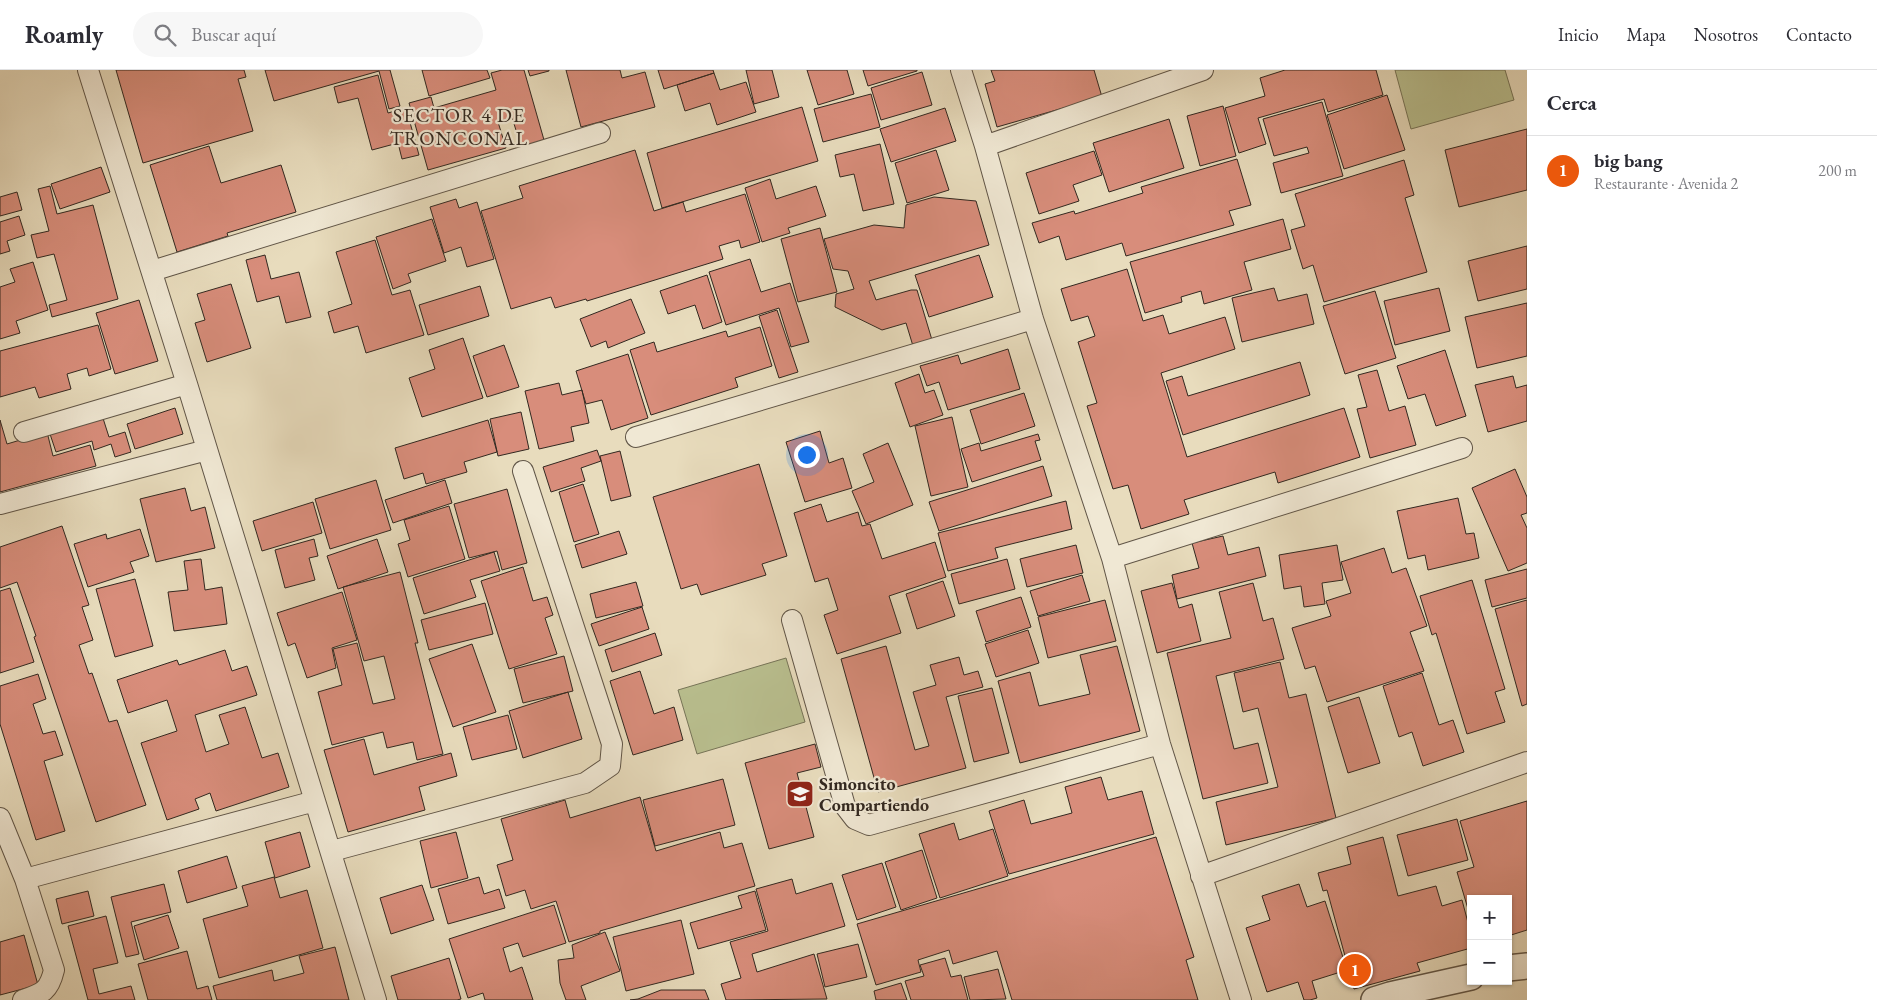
<!DOCTYPE html>
<html lang="es">
<meta charset="utf-8">
<style>
body{margin:0;font-family:"EB Garamond",serif;background:#f7f7f7;color:#2b2b33}
.controls{position:absolute;right:15px;bottom:15px;display:grid;overflow:hidden;border-radius:0px;box-shadow:0 1px 4px #0004}
.controls button{width:45px;height:45px;display:grid;place-items:center;padding:0;border:0;border-bottom:1px solid #e1e1e2;background:#fff;color:#2b2b33;font:25px sans-serif}
.you{position:absolute;left:806px;top:384px;width:18px;height:18px;margin:-12px;border:4px solid #fff;border-radius:50%;background:#1a73e8;box-shadow:0 0 0 8px #1a73e833}
.badge{display:grid;place-items:center;width:32px;height:32px;border-radius:50%;background:#ea580c;color:#fff;font-size:16px;font-weight:700}
.pin{position:absolute;translate:-50% -50%;border:2px solid #fff;box-shadow:0 1px 5px #0006}
.list{margin:0;padding:0;list-style:none}
h2{display:flex;justify-content:space-between;align-items:center;height:65px;margin:0;padding:0 20px;font-size:21px}
h2 small{font-size:16px;font-weight:400;color:#7c7c81}
.list li{display:grid;grid-template-columns:32px 1fr auto;gap:15px;align-items:center;box-sizing:border-box;height:70px;padding:0 20px;border-top:1px solid #e1e1e2}
.list b{display:block;font-size:19px;white-space:nowrap}
.list p{margin:0;font-size:16px;white-space:nowrap;color:#7c7c81}
.list em{font-size:16px;font-style:normal;color:#7c7c81}
.icon{flex:none;width:28px;height:28px;fill:none;stroke:currentColor;stroke-width:2;stroke-linecap:round;stroke-linejoin:round}
.map{position:relative;flex:none;width:1527px;height:930px;overflow:hidden}
header{display:flex;align-items:center;gap:30px;box-sizing:border-box;height:70px;padding:0 25px;background:#fff;border-bottom:1px solid #e1e1e2}
header strong{font-size:24px}
nav{display:flex;gap:28px;margin-inline-start:auto;font-size:18px}
.search{width:350px;height:45px;background:#f7f7f7;display:flex;align-items:center;gap:12px;box-sizing:border-box;padding:0 18px;border-radius:28px;color:#7c7c81;font-size:19px}
main{display:flex}
aside{flex:1;background:#fff}
.map>svg:first-child{display:block}
.green{fill:#b9bf8f;stroke:#767458}
.building{fill:#d88d7b;stroke:#322820}
.lines{fill:none;stroke-linecap:round;stroke-linejoin:round}
.minor-casing{stroke:#605547;stroke-width:22}
.tertiary-casing{stroke:#605547;stroke-width:28}
.minor{stroke:#f0e8d4;stroke-width:20}
.tertiary{stroke:#f0e8d4;stroke-width:25}
.labels{text-anchor:middle;stroke-width:4.5;stroke-linejoin:round;paint-order:stroke}
.poi-label{font-size:18px;font-weight:bold;fill:#322820;stroke:#f0e8d4;text-anchor:start}
.quarter-label{font-size:20px;letter-spacing:1px;fill:#322820;stroke:#f0e8d4}
</style>
<header>
<strong>Roamly</strong>
<div class="search"><svg class="icon" aria-label="search" viewBox="0 0 24 24"><circle cx="10" cy="10" r="6"/><path d="M15 15l6 6"/></svg>Buscar aquí</div>
<nav><a>Inicio</a><a>Mapa</a><a>Nosotros</a><a>Contacto</a></nav>
</header>
<main>
<div class="map">
<svg width="1527" height="930" viewBox="0 0 1527 930">
<rect width="100%" height="100%" fill="#e8dcbd"/>
<filter id="stains"><feTurbulence type="fractalNoise" baseFrequency=".004" numOctaves="4"/><feColorMatrix values="0 0 0 0 .2 0 0 0 0 .09 0 0 0 0 .02 0 0 0 .5 -.17"/></filter>
<radialGradient id="worn" r=".72"><stop offset=".6" stop-color="#630" stop-opacity="0"/><stop offset="1" stop-color="#630" stop-opacity=".3"/></radialGradient>
<path class="green" d="M1395,0H1505L1514,30L1411,59Z
M786,588L805,652L697,684L678,620Z"/>
<path class="building" d="M116,0H244L246,7L238,9L253,61L143,93Z
M265,0H390L400,36L389,39L379,1L274,31Z
M422,0H487L490,8L429,26Z
M502,0H524L544,70L521,77L512,47L498,52L506,78L428,100L409,33L431,27L434,38L496,20L491,3Z
M528,0H549V1L530,6Z
M566,0H620L622,8L645,2L655,37L581,57Z
M658,0H713L714,3L664,19Z
M746,0H772L779,27L754,34Z
M807,0H847L854,24L818,35Z
M863,0H917V1L868,16Z
M991,0H1094L1102,27L997,57L985,14L995,11Z
M1285,0H1376L1383,25L1328,42L1324,29L1258,48L1266,74L1239,83L1225,38L1265,26L1260,8Z
M922,2L932,35L881,50L871,18Z
M714,3L720,20L746,12L756,42L717,55L710,33L685,41L677,15Z
M378,5L388,43L406,38L419,85L402,89L398,73L372,80L358,28L338,33L334,17Z
M871,24L880,57L823,72L814,39Z
M1387,25L1405,80L1344,99L1327,45Z
M1322,32L1343,106L1281,123L1273,93L1309,83L1307,77L1274,86L1263,49Z
M1223,36L1236,86L1200,96L1187,46Z
M802,37L818,91L662,138L647,83Z
M945,38L956,71L891,92L880,59Z
M1169,49L1184,98L1109,122L1093,73Z
M1527,59V120L1459,137L1445,80Z
M880,74L894,134L863,141L854,104L840,107L835,85Z
M209,76L221,113L281,95L296,142L227,163L228,166L177,182L150,95Z
M635,80L654,141L683,132L686,142L745,124L760,172L741,178L739,170L719,176L723,189L587,231L586,229L555,238L551,227L511,239L481,141L523,128L519,116Z
M936,80L949,120L907,133L895,93Z
M1094,81L1102,105L1073,115L1079,131L1039,144L1026,103Z
M1237,89L1251,135L1229,141L1234,155L1126,186L1122,173L1066,190L1059,166L1039,173L1032,153L1074,141L1075,144L1143,123L1141,117Z
M1404,90L1414,125L1405,128L1427,202L1324,232L1313,195L1303,199L1291,160L1305,156L1295,124Z
M101,97L110,122L60,139L51,114Z
M770,109L776,129L816,116L826,146L788,158L790,163L762,172L745,118Z
M50,116L57,144L93,135L118,229L52,247L49,235L67,230L54,184L37,188L31,165L49,161L38,119Z
M17,122L22,140L0,146V127Z
M934,127L976,131L989,175L869,211L876,230L911,220H917L932,270L913,276L906,253L882,260L835,237L836,224L854,219L848,201L833,199L824,169L874,155L904,158L906,135Z
M456,129L459,138L477,132L494,189L467,197L461,177L444,183L430,137Z
M19,146L25,165L7,171L10,181L0,184V152Z
M432,149L446,191L408,204L411,212L393,219L376,167Z
M1283,149L1291,179L1244,192L1252,220L1204,234L1201,221L1181,227L1182,232L1145,243L1130,192Z
M820,158L837,222L798,232L781,169Z
M375,170L392,225L410,220L424,265L366,283L358,256L334,263L328,242L352,234L336,182Z
M1527,176V219L1478,231L1468,191Z
M265,185L271,209L299,202L311,247L286,253L279,226L257,232L246,190Z
M979,185L993,227L929,247L915,205Z
M750,189L761,222L790,213L809,272L791,277L779,238L726,255L709,202Z
M33,192L48,240L16,251L20,263L0,269V217L15,212L10,199Z
M1127,199L1143,251L1163,245L1169,264L1225,247L1235,279L1161,303L1187,387L1344,338L1360,387L1278,413L1275,402L1184,430L1189,444L1141,459L1128,415L1113,419L1087,336L1097,333L1078,272L1095,266L1088,246L1071,251L1061,219Z
M707,205L722,252L703,259L695,235L668,244L660,221Z
M231,214L251,278L207,292L195,253L205,250L197,224Z
M480,216L489,246L428,265L419,235Z
M1274,218L1278,231L1307,224L1314,254L1242,272L1232,228Z
M1439,218L1450,261L1395,275L1384,231Z
M1375,221L1396,288L1345,304L1323,236Z
M631,229L645,263L608,278L606,271L591,277L580,249Z
M139,230L158,291L115,304L96,243Z
M1527,233V286L1477,298L1465,247Z
M777,240L798,302L779,308L759,246Z
M98,255L111,299L89,306L87,298L67,304L71,319L39,328L35,317L0,327V281Z
M760,257L772,296L735,308L738,317L651,345L630,280L654,272L657,282L726,261L728,267Z
M463,268L483,328L422,347L409,308L435,299L429,280Z
M504,275L519,317L487,327L473,286Z
M1008,279L1020,319L948,340L939,312L927,316L920,296L958,285L961,294Z
M1445,280L1466,346L1436,356L1425,324L1408,329L1397,296Z
M628,284L648,348L611,360L602,330L586,334L576,301Z
M1300,292L1310,325L1183,365L1166,311L1182,306L1188,326Z
M1377,300L1389,341L1405,336L1416,375L1370,388L1357,339L1367,337L1358,305Z
M919,304L925,323L934,320L943,345L910,357L895,313Z
M1513,306L1516,318L1527,315V351L1488,362L1475,315Z
M559,313L562,325L582,320L589,353L571,357L574,371L539,379L525,321Z
M1024,323L1035,356L981,374L970,340Z
M175,338L183,364L135,379L127,354Z
M101,342L109,367L125,362L131,382L115,387L111,374L94,380L92,371L56,382L48,358Z
M521,342L529,379L498,386L490,349Z
M952,347L968,417L931,426L915,356Z
M0,350L7,374L47,362L53,386L90,375L96,396L0,422Z
M488,350L497,382L464,392L467,402L426,414L423,403L404,409L395,378Z
M820,361L829,393L843,388L852,418L805,432L786,372Z
M1038,364L1040,370L1035,371L1041,390L972,412L961,379L979,373L981,381Z
M888,373L913,435L866,454L852,421L874,412L863,384Z
M597,380L601,391L581,398L585,411L551,422L543,397Z
M620,381L631,426L611,431L600,386Z
M759,394L787,486L762,494L766,505L701,525L697,514L681,519L653,427Z
M1043,396L1052,426L939,461L929,432Z
M1515,399L1527,427V443L1521,445L1527,458V493L1508,501L1472,418Z
M376,410L391,460L330,479L315,429Z
M445,410L452,433L393,453L385,430Z
M583,414L599,464L574,472L559,422Z
M185,418L191,441L205,437L215,478L156,492L140,429Z
M507,419L527,493L502,500L497,481L469,488L454,434Z
M1458,428L1466,464L1474,463L1479,488L1428,500L1425,485L1408,489L1397,441Z
M1066,431L1072,459L995,478L998,488L948,501L938,463Z
M313,432L322,463L262,481L253,451Z
M821,434L827,452L858,442L862,456L870,454L882,489L935,472L946,507L889,526L901,563L837,584L824,545L838,540L828,508L815,512L794,443Z
M449,436L465,489L408,507L398,474L410,470L404,450Z
M62,456L89,535L82,537L93,570L79,575L89,604L92,603L109,652L117,650L146,735L96,752L34,567L36,566L17,512L0,518V477Z
M140,459L149,486L130,492L134,502L88,517L74,474L106,464L107,469Z
M619,461L627,484L582,498L575,475Z
M1223,466L1228,485L1259,477L1266,506L1177,529L1172,505L1199,498L1192,473Z
M314,469L318,486L309,488L315,510L285,518L275,480Z
M377,469L388,502L338,519L327,486Z
M1076,475L1083,503L1027,517L1020,489Z
M1337,475L1343,510L1322,513L1325,534L1304,537L1301,516L1284,519L1279,485Z
M1384,478L1392,503L1406,498L1427,556L1410,562L1424,601L1327,632L1315,596L1305,599L1292,558L1331,546L1326,531L1351,523L1341,492Z
M494,482L500,501L470,510L476,527L424,544L413,508Z
M201,489L205,520L222,517L227,554L174,561L168,522L188,520L184,491Z
M1007,489L1015,519L959,534L951,504Z
M523,497L533,531L547,527L553,545L545,548L557,584L509,599L481,511Z
M1527,499V528L1492,537L1485,510Z
M400,502L418,573H415L443,684L417,690L413,672L387,678L383,662L332,675L318,622L342,615L333,579L357,573L373,634L395,629L384,586L364,591L343,517Z
M1082,505L1090,531L1038,546L1030,521Z
M135,509L153,576L115,587L96,519Z
M1472,510L1505,619L1495,622L1505,652L1467,664L1436,563L1432,565L1420,526Z
M943,511L955,546L917,559L906,524Z
M636,512L643,536L596,548L590,524Z
M1172,513L1179,538L1192,534L1201,571L1157,583L1141,521Z
M1253,513L1263,551L1273,548L1284,589L1216,606L1234,679L1258,673L1268,713L1203,729L1167,583L1231,568L1219,522Z
M10,518L34,592L0,603V521Z
M342,522L357,570L332,578L336,598L307,608L295,573L288,576L277,543Z
M1021,527L1031,557L986,572L976,541Z
M1105,530L1116,571L1048,588L1038,547Z
M1527,530V634L1522,636L1495,539Z
M485,533L493,564L429,580L421,550Z
M642,537L649,559L599,576L591,554Z
M1028,560L1039,593L996,607L985,574Z
M655,563L662,585L612,602L605,580Z
M472,574L496,642L453,657L429,589Z
M886,576L915,680L929,676L913,622L936,615L930,595L959,587L964,605L978,601L983,617L946,627L966,698L878,722L841,589Z
M1117,576L1140,661L1020,693L998,611L1030,602L1039,636L1090,624L1080,585Z
M225,580L232,601L247,596L257,625L195,645L206,682L229,674L219,645L245,637L262,688L278,683L289,717L216,741L210,723L195,729L199,739L167,750L141,673L177,661L167,630L128,643L117,610L177,590L179,595Z
M564,586L573,621L523,633L514,599Z
M1280,592L1289,628L1306,624L1336,748L1226,775L1216,732L1278,717L1258,638L1243,642L1234,603Z
M640,601L654,644L674,637L683,670L633,685L610,611Z
M1422,603L1439,655L1453,650L1464,682L1423,696L1412,662L1399,667L1383,616Z
M38,604L46,629L33,634L43,664L55,661L63,685L44,691L65,761L36,770L0,654V616Z
M992,618L1009,683L974,692L958,626Z
M568,622L582,669L523,688L509,641Z
M1359,627L1380,693L1348,703L1328,637Z
M508,645L517,679L472,690L463,657Z
M364,669L374,705L451,683L457,706L419,717L425,740L348,762L324,680Z
M815,674L821,697L797,703L814,767L769,779L745,693Z
M1101,707L1108,730L1142,721L1154,764L1009,804L989,741L1024,730L1031,754L1072,743L1065,717Z
M723,709L735,755L655,776L643,730Z
M640,727L656,781L720,762L724,778L742,773L755,816L600,861V863L569,872L556,831L531,839L525,820L506,826L497,795L513,790L501,749L565,730L570,748Z
M1527,731V860L1508,866V829H1471V849L1457,802L1474,797L1460,751Z
M1457,749L1468,790L1408,806L1397,765Z
M954,753L959,770L993,759L1008,806L940,828L919,764Z
M300,762L310,797L275,808L265,772Z
M456,762L468,808L431,818L420,771Z
M1156,767L1194,887L1186,890L1198,930H1012L997,881L953,894L949,880L918,890L921,902L876,915L857,854Z
M1383,767L1398,826L1436,816L1442,836L1462,830L1471,864V878L1417,893L1420,901L1354,919L1327,820L1323,821L1318,803L1351,794L1347,777Z
M922,780L937,828L901,840L885,792Z
M227,786L237,818L187,833L178,801Z
M882,793L896,837L857,850L842,805Z
M274,807L280,828L307,820L323,878L219,908L203,849L248,836L242,816Z
M479,807L484,824L499,819L505,838L448,854L438,819Z
M792,809L796,824L832,813L845,856L752,884L757,902L814,884L827,929L726,930L721,914L741,908L730,872L768,861L756,819Z
M164,814L171,842L131,852L139,884L126,887L111,827Z
M1299,814L1307,837L1325,831L1347,900L1312,911L1317,928L1310,930H1304L1298,912L1267,922L1246,858L1270,850L1262,826Z
M422,815L434,850L391,864L380,828Z
M88,821L94,846L62,854L56,829Z
M755,821L766,860L698,879L690,853L742,838L738,826Z
M554,835L566,873L523,887L518,873L503,878L510,902L522,897L533,930H485L483,923L468,928L449,869Z
M168,845L179,878L144,890L134,856Z
M106,846L118,893L93,899L99,924L131,916L135,930H88L68,856Z
M681,850L694,904L626,921L613,867Z
M605,862L620,901L581,916L586,930H566L560,913L558,890L574,888L572,875Z
M24,865L38,915L0,925V872Z
M858,874L867,907L825,917L817,884Z
M335,877L349,930H217L213,916L272,900L274,911L304,903L299,886Z
M187,881L197,919L208,916L212,930H148L138,894Z
M449,888L461,929L457,930H398L391,906Z
M945,888L951,907L961,905L968,930H911L905,911L924,906L920,895Z
M998,899L1006,929L970,930L964,907Z
M901,913L907,930H876L874,921Z
M661,920H705L709,930H630L638,929Z"/>
<g class="lines">
<defs>
<path id="minor" d="M88,0L187,314L376,930
M961,0L985,76L1033,249L1112,488L1160,674L1241,930
M985,76L1203,0
M152,201L600,63
M24,362L187,314
M636,367L1033,249
M0,434L207,380
M1112,488L1462,378
M792,550L845,736L855,749L869,755L1160,674
M0,748L25,809L315,731
M332,781L585,713L610,696L612,674L523,401
M1201,806L1527,692
M23,930C43,923 49,921 54,900L25,809"/>
<path id="tertiary" d="M1508,898L1527,896
M1374,930L1390,925L1471,907"/>
</defs>
<use href="#minor" class="minor-casing"/>
<use href="#tertiary" class="tertiary-casing"/>
<use href="#minor" class="minor"/>
<use href="#tertiary" class="tertiary"/>
</g>
<defs>
<symbol id="school-square" viewBox="-11 -11 22 22"><rect x="-9" y="-9" width="18" height="18" rx="4" fill="#8f2418" stroke="#f0e8d4"/><path d="M0-5L7-2L0 1L-7-2ZM-4 1L0 2.5L4 1V4Q0 6-4 4Z" fill="#fff"/></symbol>
</defs>
<g fill-rule="evenodd">
<use href="#school-square" x="784" y="708" width="32" height="32"/>
</g>
<g class="labels">
<g class="poi-label">
<text x="819" y="720">Simoncito<tspan x="819" dy="21">Compartiendo</tspan></text>
</g>
<g class="quarter-label">
<text x="459" y="52">SECTOR 4 DE<tspan x="459" dy="23">TRONCONAL</tspan></text>
</g>
</g>
<rect width="100%" height="100%" filter="url(#stains)"/>
<rect width="100%" height="100%" fill="url(#worn)"/>
</svg>
<div class="controls">
<button>+</button>
<button>−</button>
</div>
<div class="you"></div>
<div class="pin badge" style="left:1355px;top:900px">1</div>
</div>
<aside>
<h2>Cerca<small></small></h2>
<ul class="list">
<li><span class="badge">1</span><div><b>big bang</b><p>Restaurante · Avenida 2</p></div><em>200 m</em></li>
</ul>
</aside>
</main>
